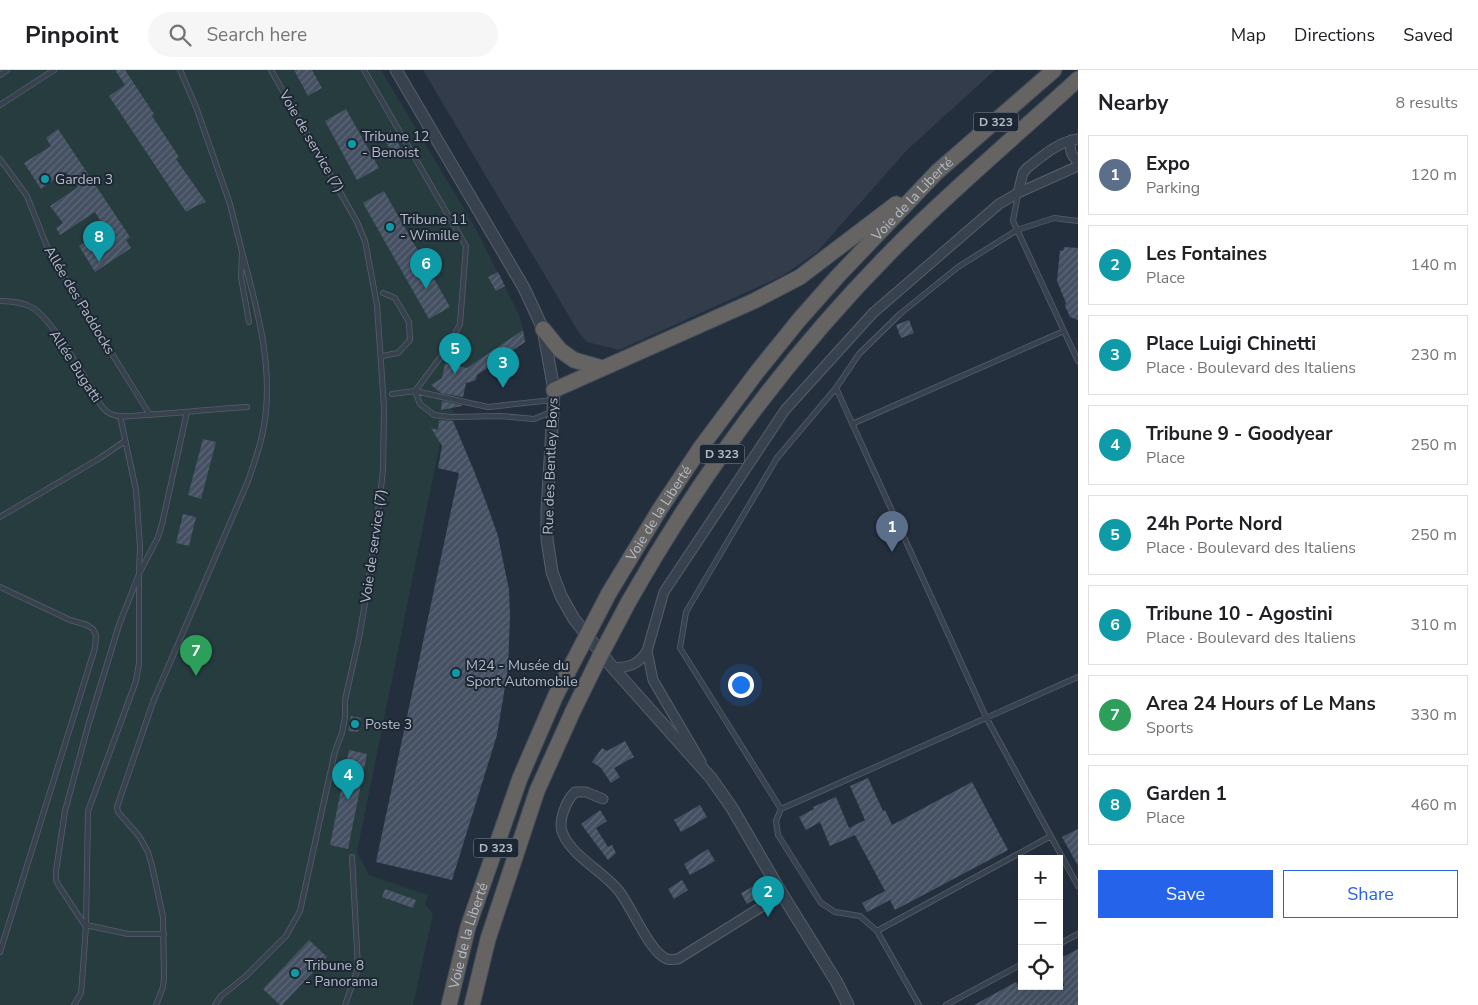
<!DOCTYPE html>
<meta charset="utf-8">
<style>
body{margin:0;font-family:"Nunito Sans",sans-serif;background:#f6f6f6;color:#202124}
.controls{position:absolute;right:15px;bottom:15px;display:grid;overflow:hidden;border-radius:0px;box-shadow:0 5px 20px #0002}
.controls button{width:45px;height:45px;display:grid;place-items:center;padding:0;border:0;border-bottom:1px solid #e0e0e0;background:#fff;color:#202124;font:25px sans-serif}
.you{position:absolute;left:740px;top:614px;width:18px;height:18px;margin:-12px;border:4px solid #fff;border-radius:50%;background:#1a73e8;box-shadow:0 0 0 8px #1a73e833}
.badge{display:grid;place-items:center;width:32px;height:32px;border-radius:50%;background:#2563eb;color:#fff;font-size:16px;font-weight:700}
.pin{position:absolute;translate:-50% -41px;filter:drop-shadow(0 1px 2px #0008)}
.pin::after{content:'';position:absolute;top:26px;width:18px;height:15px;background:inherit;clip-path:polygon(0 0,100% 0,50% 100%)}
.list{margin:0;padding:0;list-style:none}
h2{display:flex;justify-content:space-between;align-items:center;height:65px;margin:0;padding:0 20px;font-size:21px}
h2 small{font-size:16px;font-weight:400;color:#757577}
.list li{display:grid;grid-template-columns:32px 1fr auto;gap:15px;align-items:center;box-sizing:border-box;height:80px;margin:0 10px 10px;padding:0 10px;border:1px solid #e0e0e0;border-radius:0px}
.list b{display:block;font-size:19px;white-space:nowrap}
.list p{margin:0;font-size:16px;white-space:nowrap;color:#757577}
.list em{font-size:16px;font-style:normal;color:#757577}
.actions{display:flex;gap:10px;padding:15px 20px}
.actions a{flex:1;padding:11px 0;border:1px solid #2563eb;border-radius:0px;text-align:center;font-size:18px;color:#2563eb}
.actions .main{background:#2563eb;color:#fff}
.icon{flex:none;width:28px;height:28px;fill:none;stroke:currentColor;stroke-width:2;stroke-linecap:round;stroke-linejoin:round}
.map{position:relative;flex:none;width:1078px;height:935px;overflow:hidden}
header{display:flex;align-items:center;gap:30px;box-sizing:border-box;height:70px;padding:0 25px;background:#fff;border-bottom:1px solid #e0e0e0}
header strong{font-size:24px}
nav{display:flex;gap:28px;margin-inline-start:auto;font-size:18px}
.search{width:350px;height:45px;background:#f6f6f6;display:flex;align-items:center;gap:12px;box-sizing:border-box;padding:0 18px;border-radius:28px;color:#757577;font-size:19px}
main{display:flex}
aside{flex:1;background:#fff}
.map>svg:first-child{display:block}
.airport{fill:#323c4b}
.pitch{fill:#263c3f}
.building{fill:url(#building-hatch)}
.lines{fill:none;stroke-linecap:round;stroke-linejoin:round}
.service-casing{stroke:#565f6c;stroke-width:6}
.minor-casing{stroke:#565f6c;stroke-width:11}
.tertiary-casing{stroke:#565f6c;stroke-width:13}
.trunk-casing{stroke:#434c59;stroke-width:17}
.service{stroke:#38414e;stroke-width:4.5}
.minor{stroke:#38414e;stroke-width:9}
.tertiary{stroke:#38414e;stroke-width:11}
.trunk{stroke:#656462;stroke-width:15}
.trunk-bridge-casing{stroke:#434c59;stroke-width:17;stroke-linecap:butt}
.trunk-bridge{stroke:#656462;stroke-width:15}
.culture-dot{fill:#0f9aa8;stroke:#1d2633;stroke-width:2}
.labels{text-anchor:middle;stroke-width:4;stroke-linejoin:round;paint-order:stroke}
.shield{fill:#1d2633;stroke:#878f9c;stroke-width:1}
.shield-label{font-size:12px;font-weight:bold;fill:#b4bcc9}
.poi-label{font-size:14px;fill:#b4bcc9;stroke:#1d2633;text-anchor:start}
.street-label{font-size:14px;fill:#b4bcc9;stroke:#1d2633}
</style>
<header>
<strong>Pinpoint</strong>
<div class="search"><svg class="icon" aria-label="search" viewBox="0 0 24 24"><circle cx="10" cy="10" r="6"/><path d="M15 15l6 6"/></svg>Search here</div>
<nav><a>Map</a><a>Directions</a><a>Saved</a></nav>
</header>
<main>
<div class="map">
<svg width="1078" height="935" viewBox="0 0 1078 935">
<defs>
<pattern id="building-hatch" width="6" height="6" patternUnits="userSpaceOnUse" patternTransform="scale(1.25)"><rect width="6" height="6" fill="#455162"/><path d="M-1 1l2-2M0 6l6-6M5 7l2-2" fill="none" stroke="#5d6877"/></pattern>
</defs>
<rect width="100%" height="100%" fill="#242f3e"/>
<path class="airport" d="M423,0H995L906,81L817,182L782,206L619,280L587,272L579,263Z"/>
<path class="pitch" d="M0,0H381L476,159L518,243L522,254L525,272L477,305L476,309L474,311L467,308L463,327L455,326L453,333L459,336L452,338V341L457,344L450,345V349L455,352L449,353L450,388L447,400L438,398L441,383L445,378L440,373L357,782L369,805L428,825L425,834L433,844L413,935H0Z"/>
<path class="building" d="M115,0H125L154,44L152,46L179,87L176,89L206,132L194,137L186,142L109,26L125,15Z
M294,0H312L322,18L308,26Z
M346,39L379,98L357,110L325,51Z
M58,59L130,167L126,170L131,178L95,202L79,176L105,158L95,142L60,165L56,158L63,153L50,136L78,117L71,107L65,102L41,119L24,93L51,76L46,68Z
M391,61L402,80L394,85L382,66Z
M384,121L450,237L429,249L363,133Z
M1064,177L1078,178V250L1070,247L1065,236L1066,233L1057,211L1060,180L1063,181Z
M498,202L505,216L496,221L488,207Z
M909,250L914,263L901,268L896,255Z
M523,260L525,272L477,305L476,309L474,311L466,313L463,327L441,323L431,315L442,308L445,293L467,298Z
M442,331L462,335V336L441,340Z
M439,350L453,351L474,401L486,432L498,466L503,491L509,520L510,546L508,598L497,665L452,810L376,792L459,403L438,398L442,376L431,358L438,360Z
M203,369L216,372L201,429L188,425Z
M183,444L196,447L189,476L176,473Z
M351,646L361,648L358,662L348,661Z
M625,671L634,687L614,698L620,707L611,713L601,698L592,692L602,678L607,681Z
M349,680L367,684L348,779L330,775Z
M868,708L883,741L885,740L892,755L972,712L1008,780L895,840L890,830L867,842L862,833L885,821L855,765L830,776L820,752L806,760L799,747L814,739L813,737L836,727L849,758L865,750L850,716Z
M700,735L707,747L681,762L674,750Z
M600,740L607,751L596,758L608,777L612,775L616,783L608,790L581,754Z
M1078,759V796L1062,767Z
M708,779L715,791L690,805L684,794Z
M682,810L688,820L674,829L668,819Z
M754,816L760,826L747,834L741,823Z
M385,819L416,830L413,838L382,827Z
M309,870L327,887L282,935H280L263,919Z
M1078,879V935H974L1016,912L1019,916H1065L1059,905V889Z"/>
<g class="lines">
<defs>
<path id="service" d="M180,0L196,37L230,134L242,182L241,207L249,252
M364,0L466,176L460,254L449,276L415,321L488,337L553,330
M0,5L7,0
M0,35L54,0
M0,89L27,126L50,184L150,345
M1018,124L1013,151L1078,291
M1078,151L1054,148L1017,160L958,197L900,244L859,284L836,318L986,647L1078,816
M0,231C11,231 23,232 33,238C53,251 79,299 93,321C97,329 102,340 111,344C121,349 135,345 145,345C179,343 213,339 247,337
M382,286L398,283L410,270L409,252L395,228L383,223
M836,318L777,388L686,542L680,578L781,739L1078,607
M392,324L415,321L420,334L434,345L450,347L501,346L534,349L551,342
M852,354L1064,261
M0,447L100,388L125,371
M0,517L70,550L87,555L93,559L96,565L95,578L0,882
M781,739L776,751L778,765L821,833L835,842L860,846L877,861L919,935
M86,855L128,864H164
M86,857L59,816L56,810V801L65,741L88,656L119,555L139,504L140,477L136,420L120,346
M877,861L1051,766
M1059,874L1078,864
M74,935L81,923L82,912L86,855L88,741L136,611L139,593V504L158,467L162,454L187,342
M156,935L163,917L164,908L163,847L152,796L148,782L139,766L118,742L117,737L153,632L248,411C254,393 261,375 264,356C274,297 257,238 242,182
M215,935L221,926L246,906L286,866L300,841L335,681L342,663L345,647V630L359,568L368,515L380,427L383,400L384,337L377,235L365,171L357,152L271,0
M345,935L358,898L352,787
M946,935L1022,894"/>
<path id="minor" d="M1071,70C1069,80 1071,85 1078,92
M1018,123L1023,103L1027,98C1043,86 1057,72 1078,69
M613,598C629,597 637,596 647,581
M701,692L653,610L647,581L664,522L785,340L873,243L999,134L1018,123L1078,96
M603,729L586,722H575C566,731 557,752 563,764C572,786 604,802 619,821C631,836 650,883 667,889C670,890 675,889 678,889L782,824"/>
<path id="tertiary" d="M396,0L524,218L543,259L554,320L553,341L547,440V469L552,502L561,526L574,549L613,598L711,708L732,738L782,824L836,911L848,935"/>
<g id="trunk">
<path d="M543,259L560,280L574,290L602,298"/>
<path d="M554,320L754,231L800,207L896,134"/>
<path id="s1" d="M609,523L660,439L701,377L757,302L799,250L837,207L937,102L1054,0"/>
<path d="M628,533C708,391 807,261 924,149C974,101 1027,56 1078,9"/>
<path id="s2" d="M449,935L468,857L520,708L556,625"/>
<path d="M472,935L488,869L537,721L573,641"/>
</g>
</defs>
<use href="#service" class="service-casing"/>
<use href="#minor" class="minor-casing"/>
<use href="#tertiary" class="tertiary-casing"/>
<use href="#trunk" class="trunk-casing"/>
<use href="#service" class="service"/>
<use href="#minor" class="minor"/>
<use href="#tertiary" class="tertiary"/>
<use href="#trunk" class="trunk"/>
<defs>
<path id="trunk-bridge" d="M556,625L609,523
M573,641L600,586L628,533"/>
</defs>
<use href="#trunk-bridge" class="trunk-bridge-casing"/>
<use href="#trunk-bridge" class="trunk-bridge"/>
</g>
<g class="culture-dot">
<circle cx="352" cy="74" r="5"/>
<circle cx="45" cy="109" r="5"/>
<circle cx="390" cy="157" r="5"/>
<circle cx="456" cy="603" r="5"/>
<circle cx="355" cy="654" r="5"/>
<circle cx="295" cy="903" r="5"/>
</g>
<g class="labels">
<g class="shield">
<rect x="973.5" y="42.5" width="45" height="19" rx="4"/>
<rect x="699.5" y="374.5" width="45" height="19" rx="4"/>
<rect x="473.5" y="768.5" width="45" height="19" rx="4"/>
</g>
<g class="shield-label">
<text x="996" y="56">D 323</text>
<text x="722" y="388">D 323</text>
<text x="496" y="782">D 323</text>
</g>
<g class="poi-label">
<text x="362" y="71">Tribune 12<tspan x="362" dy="16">- Benoist</tspan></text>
<text x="55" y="114">Garden 3</text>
<text x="400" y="154">Tribune 11<tspan x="400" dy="16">- Wimille</tspan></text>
<text x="466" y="600">M24 - Musée du<tspan x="466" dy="16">Sport Automobile</tspan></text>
<text x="365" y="659">Poste 3</text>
<text x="305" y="900">Tribune 8<tspan x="305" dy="16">- Panorama</tspan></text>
</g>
<g class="street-label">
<text transform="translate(312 71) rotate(60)" y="5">Voie de service (7)</text>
<text dy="5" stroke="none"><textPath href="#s1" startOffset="499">Voie de la Liberté</textPath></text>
<text transform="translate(80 230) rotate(59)" y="5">Allée des Paddocks</text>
<text transform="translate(76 296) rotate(57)" y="5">Allée Bugatti</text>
<text transform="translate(550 396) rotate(-88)" y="5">Rue des Bentley Boys</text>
<text dy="5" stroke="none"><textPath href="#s1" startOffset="94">Voie de la Liberté</textPath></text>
<text transform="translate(373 476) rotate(-82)" y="5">Voie de service (7)</text>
<text dy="5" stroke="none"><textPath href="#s2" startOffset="72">Voie de la Liberté</textPath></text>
</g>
</g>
</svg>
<div class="controls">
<button>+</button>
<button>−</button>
<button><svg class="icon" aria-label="locate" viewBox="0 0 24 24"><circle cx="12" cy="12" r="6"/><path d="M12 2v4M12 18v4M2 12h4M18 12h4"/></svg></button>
</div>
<div class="you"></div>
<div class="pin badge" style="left:892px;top:482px;background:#5c6f8a">1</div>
<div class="pin badge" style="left:768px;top:847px;background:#0f9aa8">2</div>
<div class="pin badge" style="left:503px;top:318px;background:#0f9aa8">3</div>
<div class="pin badge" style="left:348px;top:730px;background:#0f9aa8">4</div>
<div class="pin badge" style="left:455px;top:304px;background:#0f9aa8">5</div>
<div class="pin badge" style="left:426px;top:219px;background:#0f9aa8">6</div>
<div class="pin badge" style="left:196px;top:606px;background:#2e9e5b">7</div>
<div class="pin badge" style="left:99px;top:192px;background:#0f9aa8">8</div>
</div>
<aside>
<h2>Nearby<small>8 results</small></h2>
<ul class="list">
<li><span class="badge" style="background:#5c6f8a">1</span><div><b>Expo</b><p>Parking</p></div><em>120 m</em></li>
<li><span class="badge" style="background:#0f9aa8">2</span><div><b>Les Fontaines</b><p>Place</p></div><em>140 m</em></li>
<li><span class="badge" style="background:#0f9aa8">3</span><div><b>Place Luigi Chinetti</b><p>Place · Boulevard des Italiens</p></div><em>230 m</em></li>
<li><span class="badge" style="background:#0f9aa8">4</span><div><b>Tribune 9 - Goodyear</b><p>Place</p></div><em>250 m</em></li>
<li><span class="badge" style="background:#0f9aa8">5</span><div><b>24h Porte Nord</b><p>Place · Boulevard des Italiens</p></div><em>250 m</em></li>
<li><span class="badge" style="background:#0f9aa8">6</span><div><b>Tribune 10 - Agostini</b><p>Place · Boulevard des Italiens</p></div><em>310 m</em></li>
<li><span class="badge" style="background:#2e9e5b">7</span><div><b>Area 24 Hours of Le Mans</b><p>Sports</p></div><em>330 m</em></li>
<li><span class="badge" style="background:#0f9aa8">8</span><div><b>Garden 1</b><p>Place</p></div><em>460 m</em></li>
</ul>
<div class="actions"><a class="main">Save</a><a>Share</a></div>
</aside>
</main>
